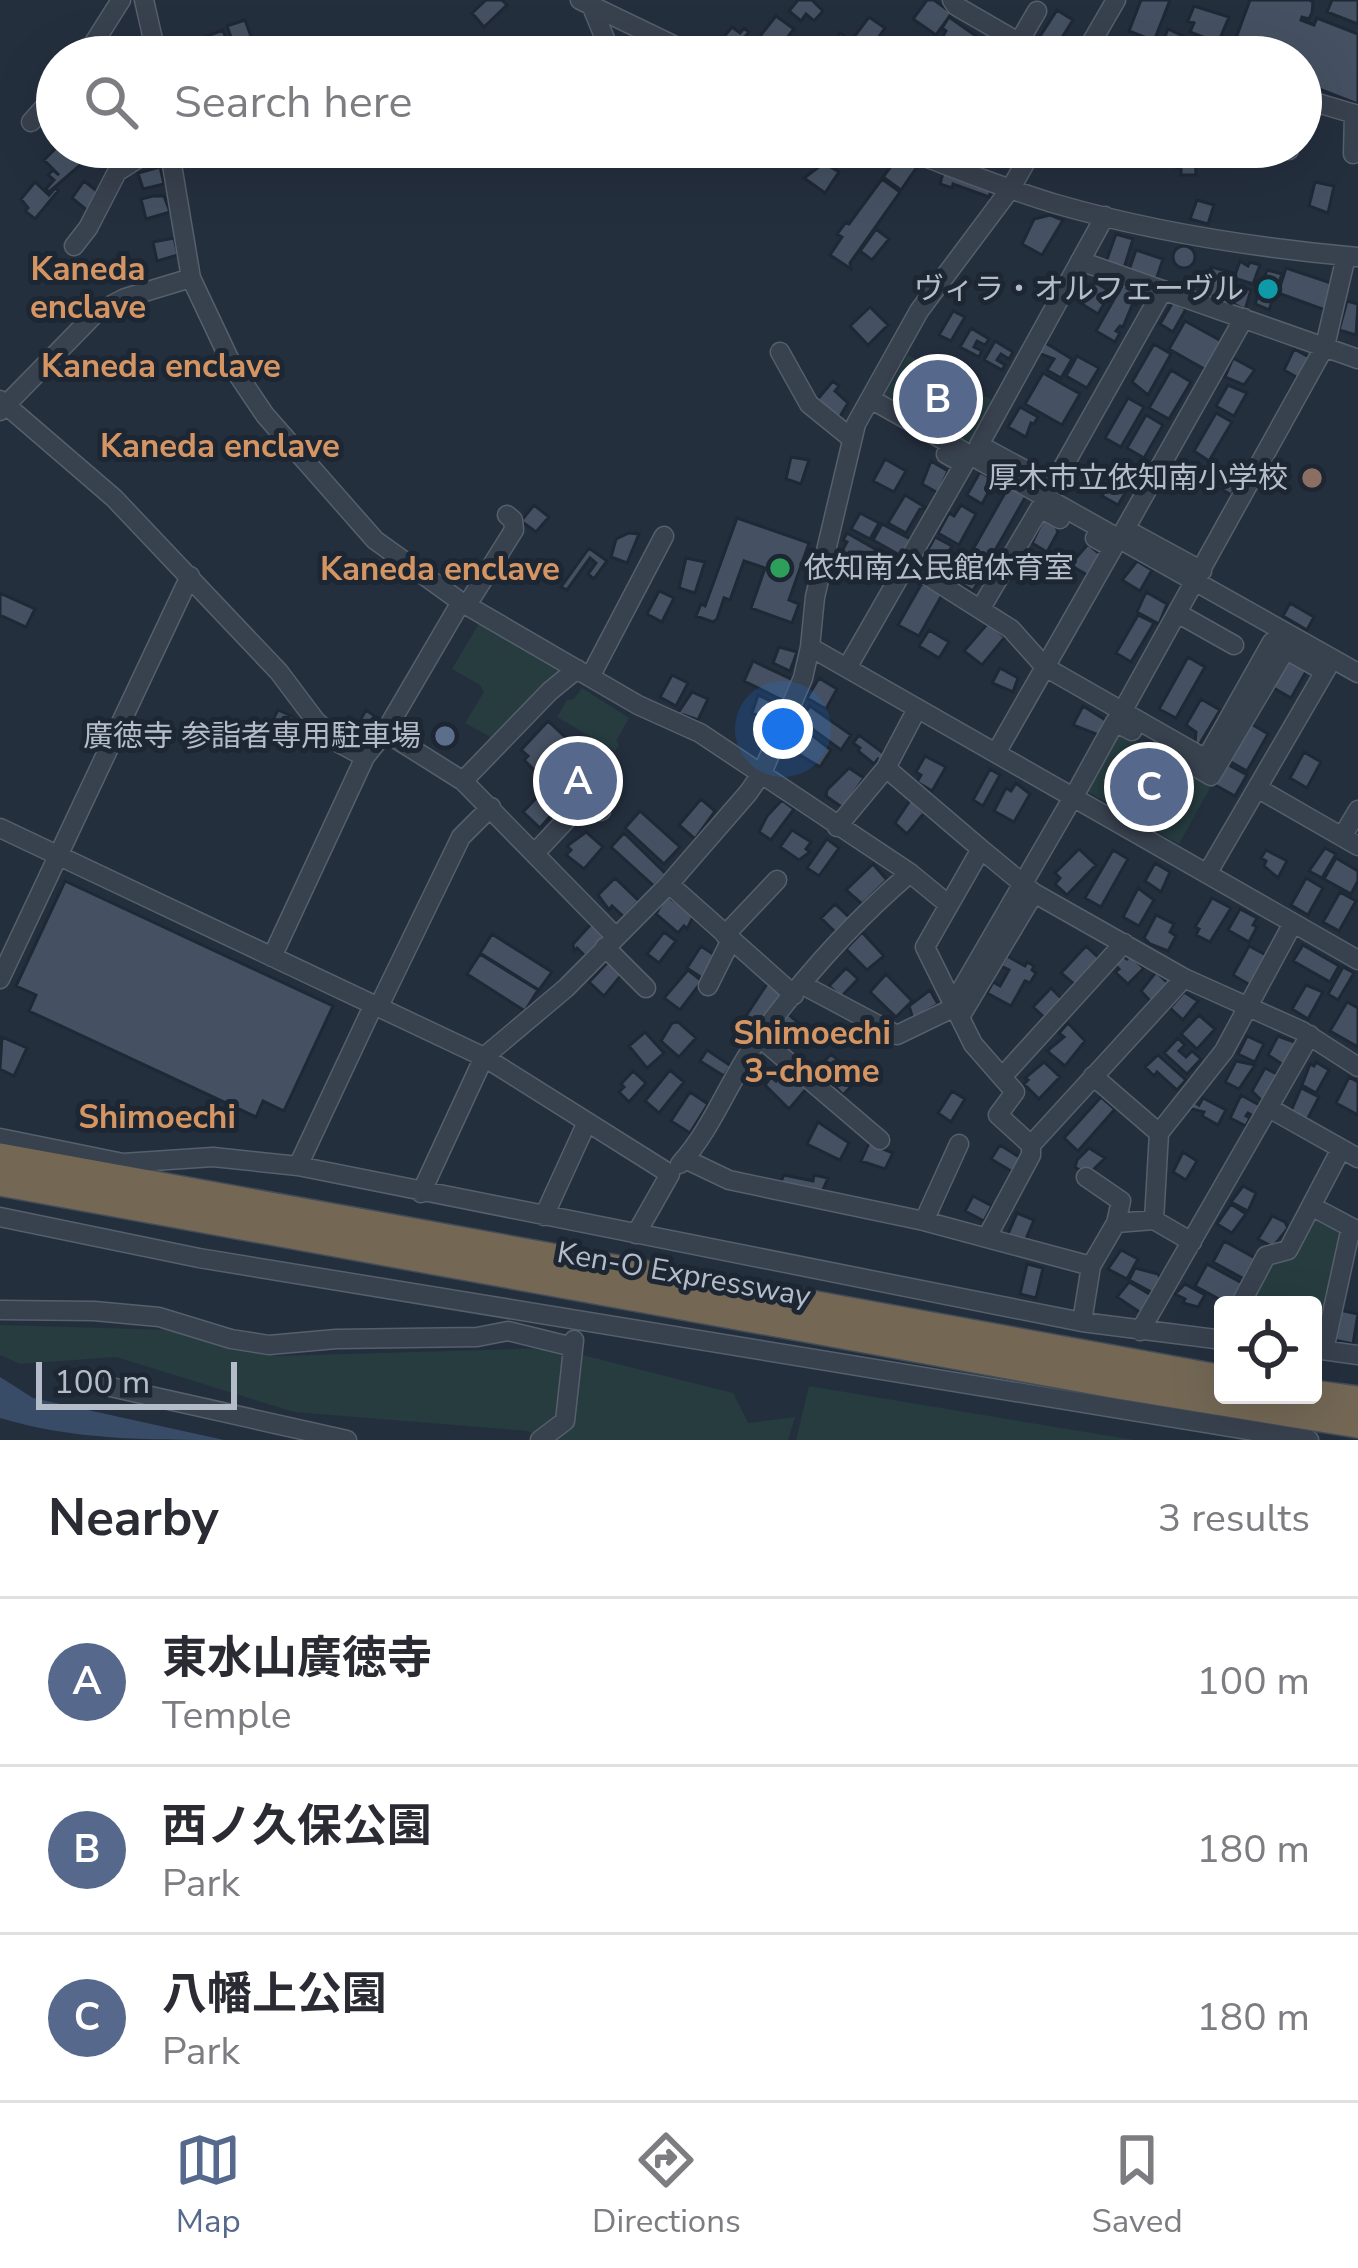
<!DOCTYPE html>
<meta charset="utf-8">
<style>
body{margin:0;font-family:"Nunito Sans","Noto Sans JP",sans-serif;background:#f2f2f3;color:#2b2b33}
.controls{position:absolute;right:36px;bottom:36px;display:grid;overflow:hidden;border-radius:12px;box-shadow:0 12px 48px #0002}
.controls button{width:108px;height:108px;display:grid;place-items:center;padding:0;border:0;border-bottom:3px solid #e1e1e2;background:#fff;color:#2b2b33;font:60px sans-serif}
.scale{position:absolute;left:36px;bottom:30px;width:201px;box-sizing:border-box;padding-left:12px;border:6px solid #b4bcc9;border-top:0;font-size:33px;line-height:42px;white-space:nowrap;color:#b4bcc9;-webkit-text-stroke:9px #1d2633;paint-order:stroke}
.you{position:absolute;left:783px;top:729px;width:42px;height:42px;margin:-30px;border:9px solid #fff;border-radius:50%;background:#1a73e8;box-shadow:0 0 0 18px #1a73e833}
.badge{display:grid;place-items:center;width:78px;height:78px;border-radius:50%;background:#56698c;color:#fff;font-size:39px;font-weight:700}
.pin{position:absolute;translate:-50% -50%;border:6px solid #fff;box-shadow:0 3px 12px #0006}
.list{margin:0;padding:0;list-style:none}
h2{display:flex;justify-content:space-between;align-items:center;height:156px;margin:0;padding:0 48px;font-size:51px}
h2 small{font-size:39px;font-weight:400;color:#7c7c81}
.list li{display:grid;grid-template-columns:78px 1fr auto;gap:36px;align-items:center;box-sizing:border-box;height:168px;padding:0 48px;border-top:3px solid #e1e1e2}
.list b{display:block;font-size:45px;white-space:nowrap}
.list p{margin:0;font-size:39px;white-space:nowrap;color:#7c7c81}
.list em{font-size:39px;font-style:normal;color:#7c7c81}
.icon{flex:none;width:66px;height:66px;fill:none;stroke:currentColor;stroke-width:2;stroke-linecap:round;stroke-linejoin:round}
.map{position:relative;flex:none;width:1358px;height:1440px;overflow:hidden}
.search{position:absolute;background:#fff;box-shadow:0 12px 48px #0002;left:36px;right:36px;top:36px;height:132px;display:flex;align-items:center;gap:30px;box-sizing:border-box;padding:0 42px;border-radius:66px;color:#7c7c81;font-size:45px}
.sheet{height:660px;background:#fff}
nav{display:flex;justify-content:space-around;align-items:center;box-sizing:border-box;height:168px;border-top:3px solid #e1e1e2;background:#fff;font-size:33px;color:#7c7c81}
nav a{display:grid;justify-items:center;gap:6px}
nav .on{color:#56698c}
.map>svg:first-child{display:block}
.green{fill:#263c3f}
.water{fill:#394c67}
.building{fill:#455162;stroke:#1f2835;stroke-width:3}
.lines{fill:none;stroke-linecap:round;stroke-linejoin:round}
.minor-casing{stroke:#565f6c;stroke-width:21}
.highway-casing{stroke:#434c59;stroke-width:30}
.minor{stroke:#38414e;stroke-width:18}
.highway{stroke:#746855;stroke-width:27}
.culture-dot{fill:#0f9aa8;stroke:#1d2633;stroke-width:4.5}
.education-dot{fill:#8d6e63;stroke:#1d2633;stroke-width:4.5}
.leisure-dot{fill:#2e9e5b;stroke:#1d2633;stroke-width:4.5}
.service-dot{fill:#5c6f8a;stroke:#1d2633;stroke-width:4.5}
.labels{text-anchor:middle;stroke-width:10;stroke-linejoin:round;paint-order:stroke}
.poi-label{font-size:30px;fill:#b4bcc9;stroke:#1d2633;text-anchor:end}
.street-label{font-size:30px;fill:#b4bcc9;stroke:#1d2633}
.neighbourhood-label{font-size:33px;font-weight:bold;fill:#d59563;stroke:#1d2633}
</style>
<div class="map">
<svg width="1358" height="1440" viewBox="0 0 1358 1440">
<rect width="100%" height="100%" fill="#242f3e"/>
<path class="green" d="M908,355L994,401L968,446L883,397Z
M481,620L561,668L562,674L496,740L465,723L484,692L480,685L452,669Z
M582,688L629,718L616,741L619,744L615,751L557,717L567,700L574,699Z
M1119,731L1212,784L1179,844L1085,790Z
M1318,1218L1344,1231L1323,1341L1313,1344V1305H1248L1271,1264L1292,1257L1312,1220Z
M0,1325L171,1330L275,1356L555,1348L733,1393L748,1423L795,1417L788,1440H546L527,1431L294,1412L116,1357L20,1364L0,1355Z
M809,1386L1134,1440H796Z"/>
<path class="water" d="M0,1377L33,1398L224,1440C147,1440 73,1440 0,1418Z"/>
<path class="building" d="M486,0H502L507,5L484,27L472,13Z
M798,0H812L823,11L814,21L806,14L801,21L789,11Z
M927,0H934L952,13L936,35L913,19Z
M1141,0H1170L1154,41L1129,31Z
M1250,0H1309L1313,2L1312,13L1309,19L1302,17L1301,20L1314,25L1317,18L1358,34V104L1301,82V57H1229Z
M1332,0H1358V24L1327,12Z
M1194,6L1229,17L1218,43L1190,32L1194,23L1188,21Z
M1057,10L1073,20L1051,55L1035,44Z
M776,16L794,29L774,54L757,40Z
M869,17L885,28L868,52L862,49L857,57L825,54L840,33L851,41Z
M949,17L976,36L965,52L943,36L946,31L942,28Z
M245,20L252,39L234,46L227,26Z
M732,27L740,33L744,28L749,32L730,55L717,45Z
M1168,29L1219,53L1217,57H1175L1159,51Z
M223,30L231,53L209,57L202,38Z
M57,147H91L88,150L92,155L49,192L46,189L54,180L48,175L53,170L59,175L44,160Z
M1176,147H1195L1196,175H1181V168H1176Z
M897,158L917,167L901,190L883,177Z
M824,163L839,172L825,193L804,178Z
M160,167L164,184L143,189L138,173Z
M943,173L992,188L989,197L953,184L952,188L940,184Z
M882,179L900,192L850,263L851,269L830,255L842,237L837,234L846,222L849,224Z
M84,181L97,191L89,212L72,198Z
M35,182L49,195L55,188L58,191L35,219L25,211L28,208L21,199Z
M1315,182L1334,186L1328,213L1309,206Z
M153,196H164L170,212L146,219L141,199Z
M1197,200L1214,205L1208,224L1190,219Z
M1050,215L1063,220L1042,255L1022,244L1034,219Z
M876,229L889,239L872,260L860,251Z
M1116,234L1133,239L1124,268L1106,262Z
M174,238L178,255L157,261L153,242Z
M1173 257a11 11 0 1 1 22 0a11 11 0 1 1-22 0Z
M1136,250L1163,259L1156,280L1129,270Z
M1240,261L1248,266L1250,262L1260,265L1253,284L1234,278Z
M1211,267L1231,272L1224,302L1201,296Z
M1286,268L1334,284L1325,310L1278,293Z
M1267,270L1282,274L1269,310L1255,304Z
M1095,282L1111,292L1098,314L1082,304Z
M1232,284L1251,290L1245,310L1227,300Z
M1122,285L1141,296L1136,305L1133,303L1123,327L1120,326L1116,331L1120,333L1115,342L1096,331Z
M1347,301L1358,304L1356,335L1339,330Z
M1173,302L1186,309L1173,332L1160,324Z
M870,307L888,325L868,345L850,326Z
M953,311L965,317L951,341L939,335Z
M1185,321L1223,342L1206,370L1169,349Z
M971,328L989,339L985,345L977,341L974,347L982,351L979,357L960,347Z
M995,341L1013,352L1009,359L1001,354L997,360L1005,365L1002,370L984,360Z
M1044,342L1072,359L1061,378L1047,370L1054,359L1038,353Z
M1154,344L1171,354L1148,395L1132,382Z
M1294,349L1309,357L1298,378L1284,370Z
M1077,356L1099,368L1087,388L1066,376Z
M1233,358L1255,370L1244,385L1225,377Z
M1171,370L1191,382L1169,419L1149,408Z
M1043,373L1080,394L1062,425L1025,404Z
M833,381L839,386L835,391L848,403L839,418L816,401Z
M1228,385L1247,393L1234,416L1216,406Z
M1128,398L1144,407L1121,447L1105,438Z
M1020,407L1038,417L1034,424L1031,423L1026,437L1008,427Z
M1216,413L1232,422L1209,461L1194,451Z
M1146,415L1163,425L1144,458L1127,448Z
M791,457L809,460L801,484L786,479Z
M885,459L906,471L894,492L873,481Z
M1123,459L1143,470L1138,471L1118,505L1102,496Z
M931,461L948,471L938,493L922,484Z
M1233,463L1243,468L1239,474L1242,476L1231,495L1218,487L1226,473L1230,475L1228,472Z
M980,472L995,480L982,504L967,495Z
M1009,486L1026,496L989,561L972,551Z
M905,495L928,509H920L906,533L888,523Z
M534,505L549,517L536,532L521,521Z
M961,505L976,514L959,545L938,533L949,513L954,516Z
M860,513L879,523L870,539L851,529Z
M737,518L809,543L789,600L799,604L792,623L751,608L765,568L744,561L730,600L724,598L717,619L713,622L696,616L701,604L705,606Z
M1043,520L1055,525L1058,532L1047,552L1032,543Z
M882,524L912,540L903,557L873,540Z
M629,533L639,534L627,563L611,557L616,539Z
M847,533L898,562L885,585L838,558L847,542L843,540Z
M935,537L952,546L938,571L921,562Z
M1088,544L1101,555L1089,576L1070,565Z
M589,548L607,561L594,579L588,574L596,563L590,558L567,590L561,587Z
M970,557L987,566L973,591L957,581Z
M686,558L705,562L695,593L679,588Z
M1137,561L1152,570L1140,591L1122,580Z
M922,583L942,595L919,636L898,625Z
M659,591L674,598L662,622L647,614Z
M1146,592L1167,604L1159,624L1137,612Z
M0,593L35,609L26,627L0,615Z
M1290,603L1314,617L1307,630L1283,616Z
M1138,615L1154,623L1131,662L1116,653Z
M988,623L1005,637L982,665L964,651Z
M929,630L949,642L939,658L919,646Z
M779,647L797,652L790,671L773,663Z
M1188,657L1205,667L1176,718L1159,709Z
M1288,659L1307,670L1291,698L1272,687Z
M753,661L793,680L784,701L744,681Z
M1000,668L1018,678L1013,692L992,683Z
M672,675L688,683L676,706L660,697Z
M819,678L837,689L826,709L807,698Z
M692,692L708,699L698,720L678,713Z
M758,695L781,706L774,721L752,713Z
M1201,699L1220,710L1199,745L1195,743L1196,732L1186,725Z
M810,706L851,735L841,750L800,720Z
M1083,706L1107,721L1101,736L1073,725Z
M278,710L294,717L283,746L265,735Z
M366,710L382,721L369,741L354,731Z
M548,721L577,748L562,758L565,761L552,775L540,767L536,772L524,760L528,756L521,750Z
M1250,723L1268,734L1247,771L1229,761Z
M807,731L831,750L820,767L795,752Z
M859,735L886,755L881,762L878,759L874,764L858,751L860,748L853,743Z
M1304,752L1321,762L1307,788L1290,778Z
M591,755L603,766L585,788L580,783L569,796L572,799L557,814L554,812L540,828L523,812L542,792L539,784L546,777L551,783L567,762L575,757L583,764Z
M925,756L946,767L932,791L917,782L921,775L916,772Z
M1227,764L1247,775L1235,796L1215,785Z
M849,768L864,778L843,808L826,796L827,790Z
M990,769L1000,775L983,806L973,800Z
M1016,783L1030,794L1014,822L994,811L1006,788L1011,791Z
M701,799L715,811L695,839L679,825Z
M911,799L924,813L907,834L895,823Z
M782,800L794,809L771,840L759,832L767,816Z
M640,811L680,847L664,864L625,828Z
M792,830L811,842L806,849L810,852L799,860L780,847Z
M586,832L603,847L584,869L566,855L571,850L567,846Z
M624,833L666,874L654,886L611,847Z
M827,839L839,848L819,876L807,868Z
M1325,848L1336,854L1322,878L1309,871Z
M1079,849L1096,865L1067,895L1055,884L1060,878L1055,873Z
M1113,850L1128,859L1101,907L1085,898Z
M1266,850L1287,861L1278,878L1264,866L1266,861L1261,858Z
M1336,858L1358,871V881L1351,894L1324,879Z
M1155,863L1170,872L1161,892L1145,881Z
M873,864L887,880L862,904L846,890Z
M615,878L639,901L624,917L612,906L609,910L598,895Z
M1306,878L1323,888L1308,915L1291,905Z
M65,881L333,1006L284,1111L263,1101L256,1117L29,1011L36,995L16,986Z
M1138,888L1154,900L1139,926L1123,917Z
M1340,892L1356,901L1339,931L1323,922Z
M666,895L694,915L687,929L684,926L678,933L656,914Z
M1212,898L1231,908L1210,942L1196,935L1199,929L1195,927Z
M835,904L850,918L835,932L821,918Z
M1240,909L1257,918L1253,925L1257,927L1249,942L1228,930Z
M1156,915L1174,924L1170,932L1176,936L1168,951L1150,944L1144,938Z
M593,922L606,935L585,956L577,948L574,951L573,944Z
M664,932L676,941L659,963L647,954Z
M862,932L884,956L867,970L846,949Z
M492,934L552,972L539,990L480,953Z
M1303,945L1339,966L1330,982L1293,961Z
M701,946L716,956L702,978L687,968Z
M1086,946L1099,958L1075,985L1061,973Z
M1249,946L1266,955L1250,985L1233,975Z
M480,954L538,990L525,1011L467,974Z
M1007,956L1025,966L1027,962L1034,966L1032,970L1036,973L1030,983L1025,981L1011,1006L987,993L993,982L1000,986L1009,970L1001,966Z
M1123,956L1127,959L1130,956L1144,968L1128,984L1115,972L1119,969L1115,965Z
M609,961L623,973L604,996L589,982Z
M1343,967L1354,973L1338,1000L1328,994Z
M846,968L858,979L841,997L829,986Z
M688,970L702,981L680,1010L664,998Z
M1156,972L1169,984L1152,1003L1141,991Z
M886,974L912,1001L896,1017L870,992Z
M769,981L786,994L754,1036L740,1025Z
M1306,985L1323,992L1308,1019L1292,1009Z
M1051,988L1062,999L1045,1018L1033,1007Z
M930,990L938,1004L913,1019L909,1006Z
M1184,992L1198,1001L1183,1020L1170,1008Z
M1347,1002L1358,1008V1047L1330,1031Z
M788,1014L800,1024L794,1031L797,1034L785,1049L771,1037Z
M1199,1015L1215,1029L1197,1049L1181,1034Z
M678,1022L696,1038L679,1057L661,1041L672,1023Z
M1068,1023L1085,1041L1065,1066L1047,1051L1064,1037L1059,1033Z
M645,1032L664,1053L647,1068L629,1046Z
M1247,1036L1264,1044L1255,1062L1238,1054Z
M1278,1036L1297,1043L1285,1066L1268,1055Z
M2,1037L27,1048L14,1076L0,1069Z
M1178,1038L1185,1045L1179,1051L1186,1057L1192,1051L1201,1059L1187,1074L1164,1053Z
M707,1050L731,1066L724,1076L700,1061Z
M831,1054L858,1079L843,1095L818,1068Z
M1158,1055L1186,1080L1177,1090L1157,1072L1154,1076L1145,1067Z
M1236,1061L1255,1065L1239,1089L1225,1082Z
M1044,1062L1060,1077L1039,1099L1024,1084L1028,1080L1025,1078Z
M1316,1062L1329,1070L1316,1093L1302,1085L1310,1064L1314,1066Z
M1265,1068L1279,1075L1265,1104L1252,1091Z
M785,1069L807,1088L789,1109L765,1085L771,1077L776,1081Z
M670,1070L684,1082L659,1113L645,1101Z
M633,1071L646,1083L629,1102L619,1092L624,1087L621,1084Z
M1349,1077L1358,1082V1115L1336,1103Z
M1301,1088L1319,1097L1307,1120L1291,1111Z
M952,1091L965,1099L951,1122L938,1113Z
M690,1092L708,1104L690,1133L671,1121Z
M1241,1095L1261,1106L1255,1117L1248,1113L1246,1116L1250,1118L1246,1126L1230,1118Z
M1101,1097L1115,1109L1078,1151L1064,1138Z
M1203,1098L1226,1110L1218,1125L1202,1116L1204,1112L1188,1108L1193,1101L1199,1105Z
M818,1122L849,1143L840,1160L807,1144Z
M869,1143L893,1153L885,1169L861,1161Z
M1000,1145L1024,1160L1016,1174L991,1159Z
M1089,1148L1105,1158L1091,1172L1084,1173L1075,1167L1077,1160Z
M1183,1152L1197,1161L1186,1180L1173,1172Z
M784,1175L813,1181L814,1175L828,1178L822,1192L780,1183Z
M1243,1186L1256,1193L1248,1211L1231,1202Z
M973,1196L992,1206L984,1221L965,1211Z
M1231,1204L1246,1214L1232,1233L1217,1224Z
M1017,1213L1034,1220L1025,1241L1008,1234Z
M1272,1216L1285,1222L1288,1228L1273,1247L1258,1239Z
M1224,1241L1255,1258L1244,1279L1213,1262Z
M1121,1250L1138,1259L1127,1279L1108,1269Z
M1027,1264L1043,1268L1036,1298L1020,1294Z
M1207,1264L1242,1283L1230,1305L1195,1286Z
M1135,1268L1158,1274L1161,1279L1153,1293L1129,1280Z
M1129,1282L1151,1295L1141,1313L1117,1297Z
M1185,1284L1205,1295L1198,1307L1183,1303L1185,1299L1175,1294Z
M1340,1310L1358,1314L1353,1344L1334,1340Z"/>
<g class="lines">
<defs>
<path id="minor" d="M144,0L157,57
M580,0L698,57
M589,0L608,46
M952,0L956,6L1044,57
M1019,42L1037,11
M85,57L121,0
M1083,57L1116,0
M1301,108L1314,102L1358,115
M31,122L57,93
M169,147L191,278L234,369L265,415L375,540L461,602L638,705L700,733L910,873L949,905
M898,147C950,166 1002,188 1056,204C1153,232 1257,248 1358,257
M1034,147L1011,188L919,311L856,424L815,597L810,647L1358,960
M1289,150V147
M1353,154L1354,114
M1105,216L979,445L1053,485L1163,290
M74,246L88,228L117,172L156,147
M1080,261L1358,359
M780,352L809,404L851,438
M0,400L114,498L279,672L315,720L339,743L365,757
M874,401L1358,673
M0,411L96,313L125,298L191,278
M907,563L1011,629L1045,667L1206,759L1272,642L1324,671
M1202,571L1125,529L1244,318
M467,605L514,530L513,520L507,515
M981,608L1040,508L1060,519
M1179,614L1234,645
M847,668L964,464L946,454
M590,677L664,536
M1122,712L1325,346L1344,265
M385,732L463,781L615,936
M996,753L1113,548L1095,538
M1182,759L1211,776L1286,649
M886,768L981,849L925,947L973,1044L1015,1092L998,1115L1031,1145L1184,978
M463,781L550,691L577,669
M1257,788L1358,846
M1078,789L1115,722L1132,731
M837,827L886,768L917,709
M0,828L484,1057L670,1174L636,1234
M1342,837L1358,810
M981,849L1034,893L1184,978L1302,1031L1358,1067
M535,853L581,804L585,802L601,811
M1207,874L1331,661
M669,884L794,995
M725,935L777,880
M605,947L646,988
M272,957L365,757L385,732L461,602
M0,979L190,576
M803,985L897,1035L955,1007
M708,986L731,940
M953,1004L1069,804
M379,1006L461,837L491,807
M960,1017L1034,893
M759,1037L880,1140
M1093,1076L1159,1133
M1002,1077L1124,943
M1269,1108L1358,1158
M0,1138L123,1163L213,1157L298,1166L1082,1322L1223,1340
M685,1159L729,1180L924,1221L1091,1266
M680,1164C713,1128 730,1078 759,1038C802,979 854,921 910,873
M298,1166L374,1004
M1086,1177L1121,1201L1116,1223
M421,1193L484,1057L566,988L669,884L748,793L762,773L803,678L810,647
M1311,1206L1358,1231
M544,1216L587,1122
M0,1217L199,1258L1309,1440
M1154,1220L1159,1133L1224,1051L1293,923
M924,1221L959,1144
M987,1237L1031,1155V1145
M1240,1305L1266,1256L1288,1250L1341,1149
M0,1310L94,1311L159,1317L231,1339L269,1345L336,1339L477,1337L508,1331L573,1347
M1082,1322L1091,1266L1116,1223L1154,1220L1192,1242
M1140,1331L1310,1035
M1315,1349L1358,1355
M1324,1350L1351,1227
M106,1386L347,1440
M540,1440L565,1421L574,1340"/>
<path id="highway" d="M0,1157L1223,1379
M0,1182L1118,1385L1358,1424
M1313,1394L1358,1400"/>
</defs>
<use href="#minor" class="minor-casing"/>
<use href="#highway" class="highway-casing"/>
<use href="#minor" class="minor"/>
<use href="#highway" class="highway"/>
</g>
<circle class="culture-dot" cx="1268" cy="289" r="12"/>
<circle class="education-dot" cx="1312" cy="478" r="12"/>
<circle class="leisure-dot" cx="780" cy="568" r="12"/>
<circle class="service-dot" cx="445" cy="736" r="12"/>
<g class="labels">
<g class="poi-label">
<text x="1244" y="299">ヴィラ・オルフェーヴル</text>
<text x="1288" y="488">厚木市立依知南小学校</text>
<text x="804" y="578" text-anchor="start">依知南公民館体育室</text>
<text x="421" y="746">廣徳寺 参詣者専用駐車場</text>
</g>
<g class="street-label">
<text transform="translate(684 1274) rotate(10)" y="10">Ken-O Expressway</text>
</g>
<g class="neighbourhood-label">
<text x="88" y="280">Kaneda<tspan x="88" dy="38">enclave</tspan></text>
<text x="161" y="377">Kaneda enclave</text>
<text x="220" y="457">Kaneda enclave</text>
<text x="440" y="580">Kaneda enclave</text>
<text x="812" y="1044">Shimoechi<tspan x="812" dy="38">3-chome</tspan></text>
<text x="157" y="1128">Shimoechi</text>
</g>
</g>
</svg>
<div class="controls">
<button><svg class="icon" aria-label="locate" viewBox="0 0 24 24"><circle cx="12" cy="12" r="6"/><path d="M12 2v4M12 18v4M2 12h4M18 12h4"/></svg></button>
</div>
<div class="scale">100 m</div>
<div class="you"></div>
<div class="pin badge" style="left:578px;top:781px">A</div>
<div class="pin badge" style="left:938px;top:399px">B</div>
<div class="pin badge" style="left:1149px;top:787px">C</div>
<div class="search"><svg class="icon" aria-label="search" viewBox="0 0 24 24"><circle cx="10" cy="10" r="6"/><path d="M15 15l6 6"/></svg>Search here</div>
</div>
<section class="sheet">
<h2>Nearby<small>3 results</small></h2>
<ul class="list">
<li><span class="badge">A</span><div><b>東水山廣徳寺</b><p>Temple</p></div><em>100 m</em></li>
<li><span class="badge">B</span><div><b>西ノ久保公園</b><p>Park</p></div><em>180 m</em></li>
<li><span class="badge">C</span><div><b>八幡上公園</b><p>Park</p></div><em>180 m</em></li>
</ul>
</section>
<nav>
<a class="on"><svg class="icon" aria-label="map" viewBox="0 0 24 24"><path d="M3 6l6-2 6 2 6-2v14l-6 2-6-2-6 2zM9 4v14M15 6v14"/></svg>Map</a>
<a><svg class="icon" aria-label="directions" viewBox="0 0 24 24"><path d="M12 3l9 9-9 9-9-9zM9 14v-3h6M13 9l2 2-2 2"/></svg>Directions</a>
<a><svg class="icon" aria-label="saved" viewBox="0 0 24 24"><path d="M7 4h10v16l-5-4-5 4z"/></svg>Saved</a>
</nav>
